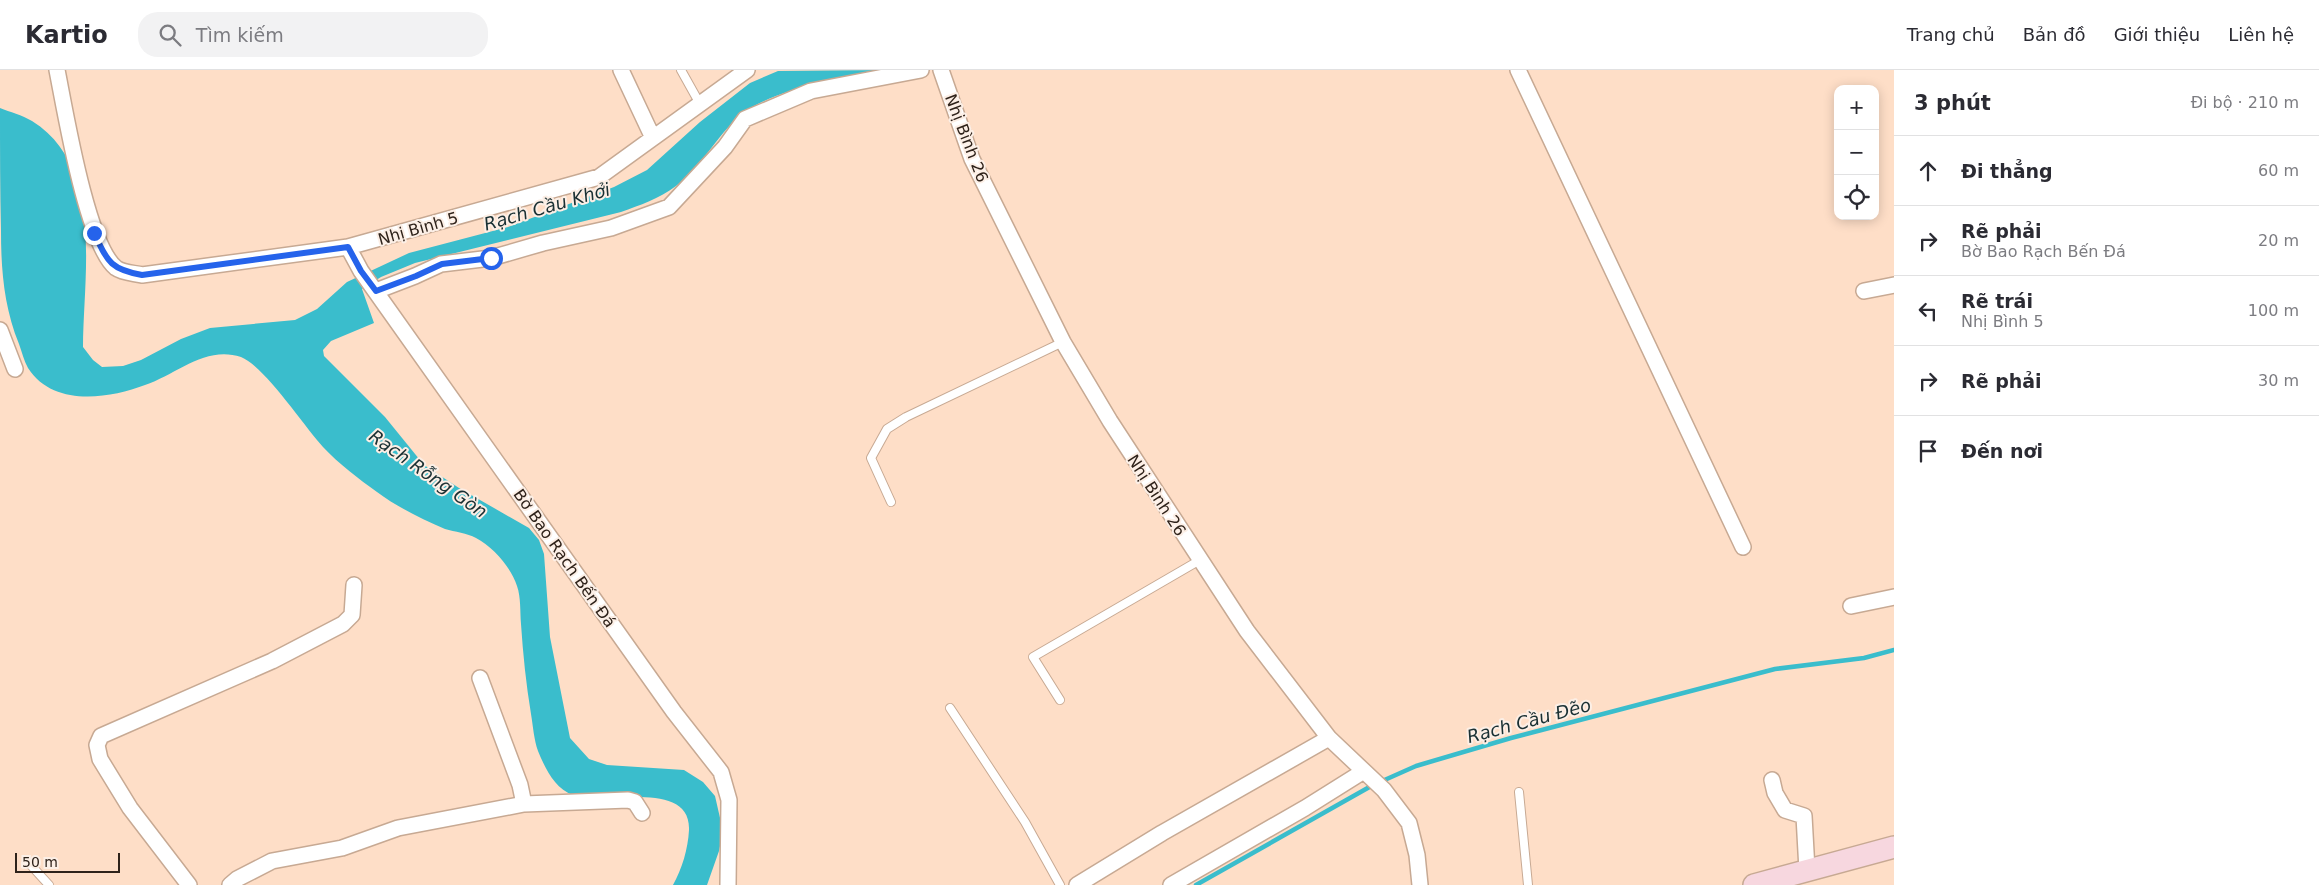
<!DOCTYPE html>
<html lang="vi">
<meta charset="utf-8">
<style>
body{margin:0;font-family:"DejaVu Sans",sans-serif;background:#f2f2f3;color:#2b2b33}
.controls{position:absolute;right:15px;top:15px;display:grid;overflow:hidden;border-radius:10px;box-shadow:0 2px 12px #0003}
.controls button{width:45px;height:45px;display:grid;place-items:center;padding:0;border:0;border-bottom:1px solid #e1e1e2;background:#fff;color:#2b2b33;font:25px sans-serif}
.scale{position:absolute;left:15px;bottom:12px;width:105px;box-sizing:border-box;padding-left:5px;border:2px solid #2e221a;border-top:0;font-size:14px;line-height:18px;white-space:nowrap;color:#2e221a;-webkit-text-stroke:4px #fcefe6;paint-order:stroke}
.stop{position:absolute;width:15px;height:15px;margin:-11px;border:4px solid #2563eb;border-radius:50%;background:#fff}
.stop.end{background:#2563eb;border-color:#fff;box-shadow:0 1px 5px #0008}
.list{margin:0;padding:0;list-style:none}
h2{display:flex;justify-content:space-between;align-items:center;height:65px;margin:0;padding:0 20px;font-size:21px}
h2 small{font-size:16px;font-weight:400;color:#7c7c81}
.list li{display:grid;grid-template-columns:32px 1fr auto;gap:15px;align-items:center;box-sizing:border-box;height:70px;padding:0 20px;border-top:1px solid #e1e1e2}
.list b{display:block;font-size:19px;white-space:nowrap}
.list p{margin:0;font-size:16px;white-space:nowrap;color:#7c7c81}
.list em{font-size:16px;font-style:normal;color:#7c7c81}
.icon{flex:none;width:28px;height:28px;fill:none;stroke:currentColor;stroke-width:2;stroke-linecap:round;stroke-linejoin:round}
.map{position:relative;flex:none;width:1894px;height:815px;overflow:hidden}
header{display:flex;align-items:center;gap:30px;box-sizing:border-box;height:70px;padding:0 25px;background:#fff;border-bottom:1px solid #e1e1e2}
header strong{font-size:24px}
nav{display:flex;gap:28px;margin-inline-start:auto;font-size:18px}
.search{width:350px;height:45px;background:#f2f2f3;display:flex;align-items:center;gap:12px;box-sizing:border-box;padding:0 18px;border-radius:20px;color:#7c7c81;font-size:19px}
main{display:flex}
aside{flex:1;background:#fff}
.map>svg:first-child{display:block}
.water{fill:#3abdcc}
.lines{fill:none;stroke-linecap:round;stroke-linejoin:round}
.stream{stroke:#3abdcc;stroke-width:4.5}
.lane-casing{stroke:#c7a993;stroke-width:10}
.street-casing{stroke:#c7a993;stroke-width:18}
.secondary-casing{stroke:#c7a993;stroke-width:24}
.lane{stroke:#fff;stroke-width:8}
.street{stroke:#fff;stroke-width:15}
.secondary{stroke:#f7d7df;stroke-width:21}
.route{stroke:#2563eb;stroke-width:6}
.labels{text-anchor:middle;stroke-width:4;stroke-linejoin:round;paint-order:stroke}
.street-label{font-size:16px;fill:#2e221a;stroke:#fcefe6}
.water-label{font-size:18px;font-style:italic;fill:#1a3033;stroke:#fcefe6}
</style>
<header>
<strong>Kartio</strong>
<div class="search"><svg class="icon" aria-label="search" viewBox="0 0 24 24"><circle cx="10" cy="10" r="6"/><path d="M15 15l6 6"/></svg>Tìm kiếm</div>
<nav><a>Trang chủ</a><a>Bản đồ</a><a>Giới thiệu</a><a>Liên hệ</a></nav>
</header>
<main>
<div class="map">
<svg width="1894" height="815" viewBox="0 0 1894 815">
<rect width="100%" height="100%" fill="#fedec7"/>
<path class="water" d="M888,0C845,9 774,17 740,46C716,66 701,98 676,116C659,129 640,135 621,142L415,193L381,207L362,219L374,253L331,271L323,280L324,286L385,347L424,395L459,418L529,458L539,470L544,484L550,567L570,668L589,689L607,695L684,700L703,712L715,726L723,761L719,781L707,815H673C682,799 688,779 689,760C691,708 602,736 573,725C555,719 545,698 538,681C534,670 533,656 531,644C526,614 523,584 521,554C520,542 521,527 517,516C511,497 493,477 476,468C467,463 455,462 445,459C422,449 397,437 377,422C359,409 339,394 323,377C304,356 264,296 241,287C206,275 177,304 145,315C108,329 53,337 28,298C24,291 22,282 19,274C4,237 1,200 1,161C0,120 0,79 0,38C10,42 22,45 32,51C105,96 83,206 83,277L93,290L102,297L123,296L141,290L181,269L210,258L295,250L317,239L347,212L409,183L508,157L614,117L647,100L700,52L750,13L778,1Z"/>
<g class="lines">
<path class="stream" d="M1380,712L1416,696L1511,668L1775,599L1864,588L1894,580
M1196,815L1373,715"/>
<defs>
<path id="lane" d="M681,0L700,34
M891,432L871,388L887,359L906,347L1063,272
M1060,630L1033,587L1200,490
M950,638L1025,752L1060,815
M1519,722L1528,815
M28,792L49,815"/>
<path id="street" d="M57,0C65,40 87,175 116,198C123,203 134,203 142,205L348,177L599,107L747,0
M621,0L653,68
M941,0L972,89L1063,272L1110,351L1247,561L1329,668L1384,720L1409,753L1417,785L1420,815
M1518,0L1743,477
M348,177L361,201L674,642L721,702L729,730L728,815
M376,221L415,206L441,194L491,188L543,173L611,158L669,137L725,77L745,49L811,21L921,0
M1864,221L1894,215
M0,260L15,299
M1851,536L1894,527
M1772,710L1775,723L1785,740L1804,746L1807,800
M524,734L628,730L635,732L642,743
M189,815L130,738L100,689L97,675L101,666L272,591L343,554L352,545L354,515
M230,815L237,809L272,791L342,778L398,758L524,734L520,715L480,608
M1077,815L1162,763L1329,668
M1171,815L1305,738L1364,701"/>
<path id="secondary" d="M1754,815L1894,777"/>
</defs>
<use href="#lane" class="lane-casing"/>
<use href="#street" class="street-casing"/>
<use href="#secondary" class="secondary-casing"/>
<use href="#lane" class="lane"/>
<use href="#street" class="street"/>
<use href="#secondary" class="secondary"/>
</g>
<g class="lines">
<path class="route" d="M94,163C108,192 110,199 142,205L348,177L361,201L376,221L416,206L442,194L491,188"/>
</g>
<g class="labels">
<g class="street-label">
<text transform="translate(967 68) rotate(69)" y="6">Nhị Bình 26</text>
<text transform="translate(418 158) rotate(-16)" y="6">Nhị Bình 5</text>
<text transform="translate(1157 425) rotate(57)" y="6">Nhị Bình 26</text>
<text transform="translate(565 488) rotate(55)" y="6">Bờ Bao Rạch Bến Đá</text>
</g>
<g class="water-label">
<text transform="translate(547 137) rotate(-16)" y="6">Rạch Cầu Khởi</text>
<text transform="translate(428 404) rotate(35)" y="6">Rạch Rỗng Gòn</text>
<text transform="translate(1529 651) rotate(-15)" y="6">Rạch Cầu Đẽo</text>
</g>
</g>
</svg>
<div class="controls">
<button>+</button>
<button>−</button>
<button><svg class="icon" aria-label="locate" viewBox="0 0 24 24"><circle cx="12" cy="12" r="6"/><path d="M12 2v4M12 18v4M2 12h4M18 12h4"/></svg></button>
</div>
<div class="scale">50 m</div>
<div class="stop" style="left:491px;top:188px"></div>
<div class="stop end" style="left:94px;top:163px"></div>
</div>
<aside>
<h2>3 phút<small>Đi bộ · 210 m</small></h2>
<ul class="list">
<li><svg class="icon" aria-label="ahead" viewBox="0 0 24 24"><path d="M12 20V5M6 11l6-6 6 6"/></svg><div><b>Đi thẳng</b></div><em>60 m</em></li>
<li><svg class="icon" aria-label="right" viewBox="0 0 24 24"><path d="M7 20v-9h11M14 6l5 5-5 5"/></svg><div><b>Rẽ phải</b><p>Bờ Bao Rạch Bến Đá</p></div><em>20 m</em></li>
<li><svg class="icon" aria-label="left" viewBox="0 0 24 24"><path d="M17 20v-9H6M10 6l-5 5 5 5"/></svg><div><b>Rẽ trái</b><p>Nhị Bình 5</p></div><em>100 m</em></li>
<li><svg class="icon" aria-label="right" viewBox="0 0 24 24"><path d="M7 20v-9h11M14 6l5 5-5 5"/></svg><div><b>Rẽ phải</b></div><em>30 m</em></li>
<li><svg class="icon" aria-label="arrive" viewBox="0 0 24 24"><path d="M6 21V4h12l-3 4 3 4H6"/></svg><div><b>Đến nơi</b></div></li>
</ul>
</aside>
</main>
